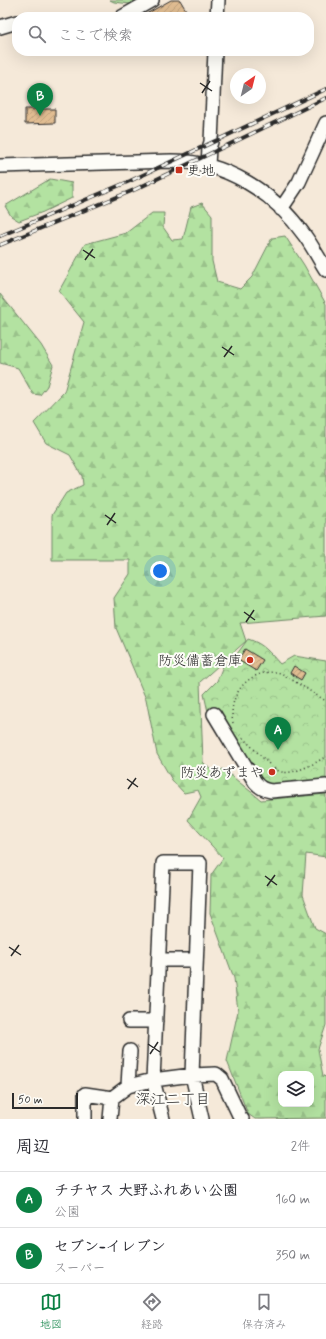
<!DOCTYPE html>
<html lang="ja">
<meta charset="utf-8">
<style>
body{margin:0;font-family:Mynerve,"Klee One",sans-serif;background:#f7f7f7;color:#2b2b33}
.controls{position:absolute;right:12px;bottom:12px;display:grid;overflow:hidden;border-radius:8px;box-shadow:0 4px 16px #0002}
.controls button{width:36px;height:36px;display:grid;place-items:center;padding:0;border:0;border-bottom:1px solid #e1e1e2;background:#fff;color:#2b2b33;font:20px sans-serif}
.compass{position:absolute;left:230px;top:68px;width:36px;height:36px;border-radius:50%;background:#fff;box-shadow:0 4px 16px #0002;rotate:35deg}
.scale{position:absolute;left:12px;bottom:10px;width:66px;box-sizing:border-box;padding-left:4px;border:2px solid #2b2b2b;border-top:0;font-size:11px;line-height:14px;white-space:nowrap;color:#2b2b2b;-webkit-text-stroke:3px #fdfcf7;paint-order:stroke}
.you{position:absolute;left:160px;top:571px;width:14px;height:14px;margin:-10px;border:3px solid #fff;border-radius:50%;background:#1a73e8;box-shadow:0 0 0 6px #1a73e833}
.badge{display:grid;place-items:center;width:26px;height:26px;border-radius:50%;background:#0b8043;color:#fff;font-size:13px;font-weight:700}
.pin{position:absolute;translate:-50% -33px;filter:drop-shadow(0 1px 2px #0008)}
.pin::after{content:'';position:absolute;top:21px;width:14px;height:12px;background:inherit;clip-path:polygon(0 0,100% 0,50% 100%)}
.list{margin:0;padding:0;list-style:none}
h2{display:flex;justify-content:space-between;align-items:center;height:52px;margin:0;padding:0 16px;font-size:17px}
h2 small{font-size:13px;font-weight:400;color:#7c7c81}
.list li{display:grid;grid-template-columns:26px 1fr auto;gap:12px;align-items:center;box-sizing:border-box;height:56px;padding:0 16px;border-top:1px solid #e1e1e2}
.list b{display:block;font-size:15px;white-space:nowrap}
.list p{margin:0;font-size:13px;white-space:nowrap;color:#7c7c81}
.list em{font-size:13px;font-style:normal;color:#7c7c81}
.icon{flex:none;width:22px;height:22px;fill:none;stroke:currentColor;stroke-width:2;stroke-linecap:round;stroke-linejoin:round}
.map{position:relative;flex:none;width:326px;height:1119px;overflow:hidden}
.search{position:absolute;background:#fff;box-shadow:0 4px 16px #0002;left:12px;right:12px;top:12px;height:44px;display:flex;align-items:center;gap:10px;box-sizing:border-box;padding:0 14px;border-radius:16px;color:#7c7c81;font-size:15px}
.sheet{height:164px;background:#fff}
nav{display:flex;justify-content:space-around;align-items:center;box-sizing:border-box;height:56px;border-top:1px solid #e1e1e2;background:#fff;font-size:11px;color:#7c7c81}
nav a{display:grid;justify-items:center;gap:2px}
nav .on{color:#0b8043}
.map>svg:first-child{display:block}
.forest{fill:url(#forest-firs);stroke:#6f8666;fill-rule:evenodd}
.park{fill:url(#park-crowns);stroke:#6f8666}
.building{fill:url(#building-hatch);stroke:#2b2b2b}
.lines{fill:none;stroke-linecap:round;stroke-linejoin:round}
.minor-casing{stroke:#2b2b2b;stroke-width:16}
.path{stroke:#2b2b2b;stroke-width:1.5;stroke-dasharray:1 3;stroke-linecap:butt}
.minor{stroke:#fdfcf7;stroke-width:13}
.rail-casing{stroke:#2b2b2b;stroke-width:4}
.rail{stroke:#fdfcf7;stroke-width:2.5;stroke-dasharray:8;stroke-linecap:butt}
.ticks{fill:none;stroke:#2b2b2b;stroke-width:1.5}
.poi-dot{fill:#c8321e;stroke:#fdfcf7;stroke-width:1.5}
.labels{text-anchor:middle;stroke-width:4;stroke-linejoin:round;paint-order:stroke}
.poi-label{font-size:14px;fill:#2b2b2b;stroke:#fdfcf7;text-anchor:end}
.neighbourhood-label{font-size:15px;fill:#2b2b2b;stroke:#fdfcf7}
</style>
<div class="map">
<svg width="326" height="1119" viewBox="0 0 326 1119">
<defs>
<pattern id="forest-firs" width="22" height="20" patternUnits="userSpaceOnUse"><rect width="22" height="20" fill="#b3e2a1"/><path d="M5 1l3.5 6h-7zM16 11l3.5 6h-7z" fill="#9ac28b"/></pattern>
<pattern id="park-crowns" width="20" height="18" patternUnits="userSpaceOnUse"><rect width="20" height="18" fill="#b3e2a1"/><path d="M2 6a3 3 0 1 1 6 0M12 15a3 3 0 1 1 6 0" fill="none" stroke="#9ac28b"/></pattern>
<pattern id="building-hatch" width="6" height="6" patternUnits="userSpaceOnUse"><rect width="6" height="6" fill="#e1bd92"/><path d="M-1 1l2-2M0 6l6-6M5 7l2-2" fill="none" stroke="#c1a37e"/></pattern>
</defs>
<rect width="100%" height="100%" fill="#f5e9d9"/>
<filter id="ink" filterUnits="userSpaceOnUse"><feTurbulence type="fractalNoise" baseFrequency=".025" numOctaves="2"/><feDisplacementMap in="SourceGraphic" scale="8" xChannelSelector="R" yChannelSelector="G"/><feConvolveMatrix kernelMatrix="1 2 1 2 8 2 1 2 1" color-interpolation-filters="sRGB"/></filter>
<g filter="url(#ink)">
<path class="forest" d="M110,0H137L130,4L114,2Z
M50,179L72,183V198L43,212L19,221L11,216L5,206Z
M202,203L212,215V261L217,282L240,289L252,277L272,238L285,236L304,265L326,304V616L240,623L246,641L200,682L203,762L214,773L223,769L261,800L326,794V857L306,854L303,895L315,928L326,934V1025L318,1049L323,1076L326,1077V1118H325L255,1119L248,1114L227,1061L238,1011L234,978L210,913L211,875L223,858L188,820L201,797L198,790L184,793L172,780L157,754L146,699L116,628L114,598L130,574V560H52V515L66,493L83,485L82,476L70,455L46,443L34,423L64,392L84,322L59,291L85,244L126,233L152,213H164L163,227L172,240L183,239L191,207ZM281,1074H311V1104H281Z
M0,294L41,345L53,365L47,386L40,395L33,394L18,368L0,363Z"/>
<path class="park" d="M248,639C264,644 269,652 280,664L294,656L326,661V790L271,795L208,712L204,694L217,681L223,666L234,658Z"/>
<path class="building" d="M171,0H180L190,17H141Z
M25,109H55V123L25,124Z
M245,649L263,660L256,671L238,660Z
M294,666L305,673L301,680L290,673Z"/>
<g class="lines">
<defs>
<path id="minor" d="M122,17L152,0
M217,17L218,0
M0,27L17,22
M208,165L209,148L211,142L215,51
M0,166L171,161C225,161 274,192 305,236C313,247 319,259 326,270
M281,209L299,182L326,123
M214,714L255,782C260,788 264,790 271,791L326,786
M159,960H196
M129,1021H156
M128,1086L130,1051
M85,1119V1094L112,1098L128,1086L153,1080L192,1075L216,1074L222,1079L240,1117L242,1119
M110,1119L112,1098
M163,1119L153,1080L163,863H200L192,1075L202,1119"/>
</defs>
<use href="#minor" class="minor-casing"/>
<path class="path" d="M233,723C227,694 250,667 281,673L326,701
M240,735L271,766C274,768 277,771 282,772C293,775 317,763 326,756"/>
<use href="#minor" class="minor"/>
<defs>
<path id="rail" d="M0,236L130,181L326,89
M0,245L134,190L326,98"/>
</defs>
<use href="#rail" class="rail-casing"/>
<use href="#rail" class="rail"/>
</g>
</g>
<path class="ticks" d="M200,83L212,91M202,93L210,81M83,250L95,258M85,260L93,249M222,347L234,355M224,357L232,346M105,515L116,523M107,525L115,513M244,612L255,620M246,622L254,610M127,779L138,787M128,789L136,778M265,876L277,885M267,886L275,875M9,947L21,955M11,956L19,945M148,1044L160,1052M150,1054L158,1042"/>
<g class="poi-dot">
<rect x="175" y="166" width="8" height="8" rx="2"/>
<circle cx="250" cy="660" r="4"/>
<circle cx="272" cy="772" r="4"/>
</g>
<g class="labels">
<g class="poi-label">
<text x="187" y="175" text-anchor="start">更地</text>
<text x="242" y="665">防災備蓄倉庫</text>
<text x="264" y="777">防災あずまや</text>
</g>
<g class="neighbourhood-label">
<text x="173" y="1104">深江二丁目</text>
</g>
</g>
</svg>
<div class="controls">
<button><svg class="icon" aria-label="layers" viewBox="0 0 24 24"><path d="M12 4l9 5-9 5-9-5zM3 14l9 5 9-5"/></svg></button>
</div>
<svg class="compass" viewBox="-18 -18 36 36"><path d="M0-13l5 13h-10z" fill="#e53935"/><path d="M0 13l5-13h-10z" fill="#7c7c81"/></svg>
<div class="scale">50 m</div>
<div class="you"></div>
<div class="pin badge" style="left:278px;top:750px">A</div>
<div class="pin badge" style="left:40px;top:116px">B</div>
<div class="search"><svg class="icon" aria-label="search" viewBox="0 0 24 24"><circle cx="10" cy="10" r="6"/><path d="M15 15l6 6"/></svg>ここで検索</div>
</div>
<section class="sheet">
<h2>周辺<small>2件</small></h2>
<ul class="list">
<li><span class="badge">A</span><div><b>チチヤス 大野ふれあい公園</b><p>公園</p></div><em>160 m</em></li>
<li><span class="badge">B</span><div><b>セブン-イレブン</b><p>スーパー</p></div><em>350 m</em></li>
</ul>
</section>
<nav>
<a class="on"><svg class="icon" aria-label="map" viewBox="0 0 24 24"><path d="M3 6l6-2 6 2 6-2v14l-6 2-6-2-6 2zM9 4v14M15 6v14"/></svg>地図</a>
<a><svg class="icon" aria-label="directions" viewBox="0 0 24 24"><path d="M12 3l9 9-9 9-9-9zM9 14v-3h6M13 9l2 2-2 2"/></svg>経路</a>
<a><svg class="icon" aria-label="saved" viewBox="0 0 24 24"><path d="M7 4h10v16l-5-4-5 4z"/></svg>保存済み</a>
</nav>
